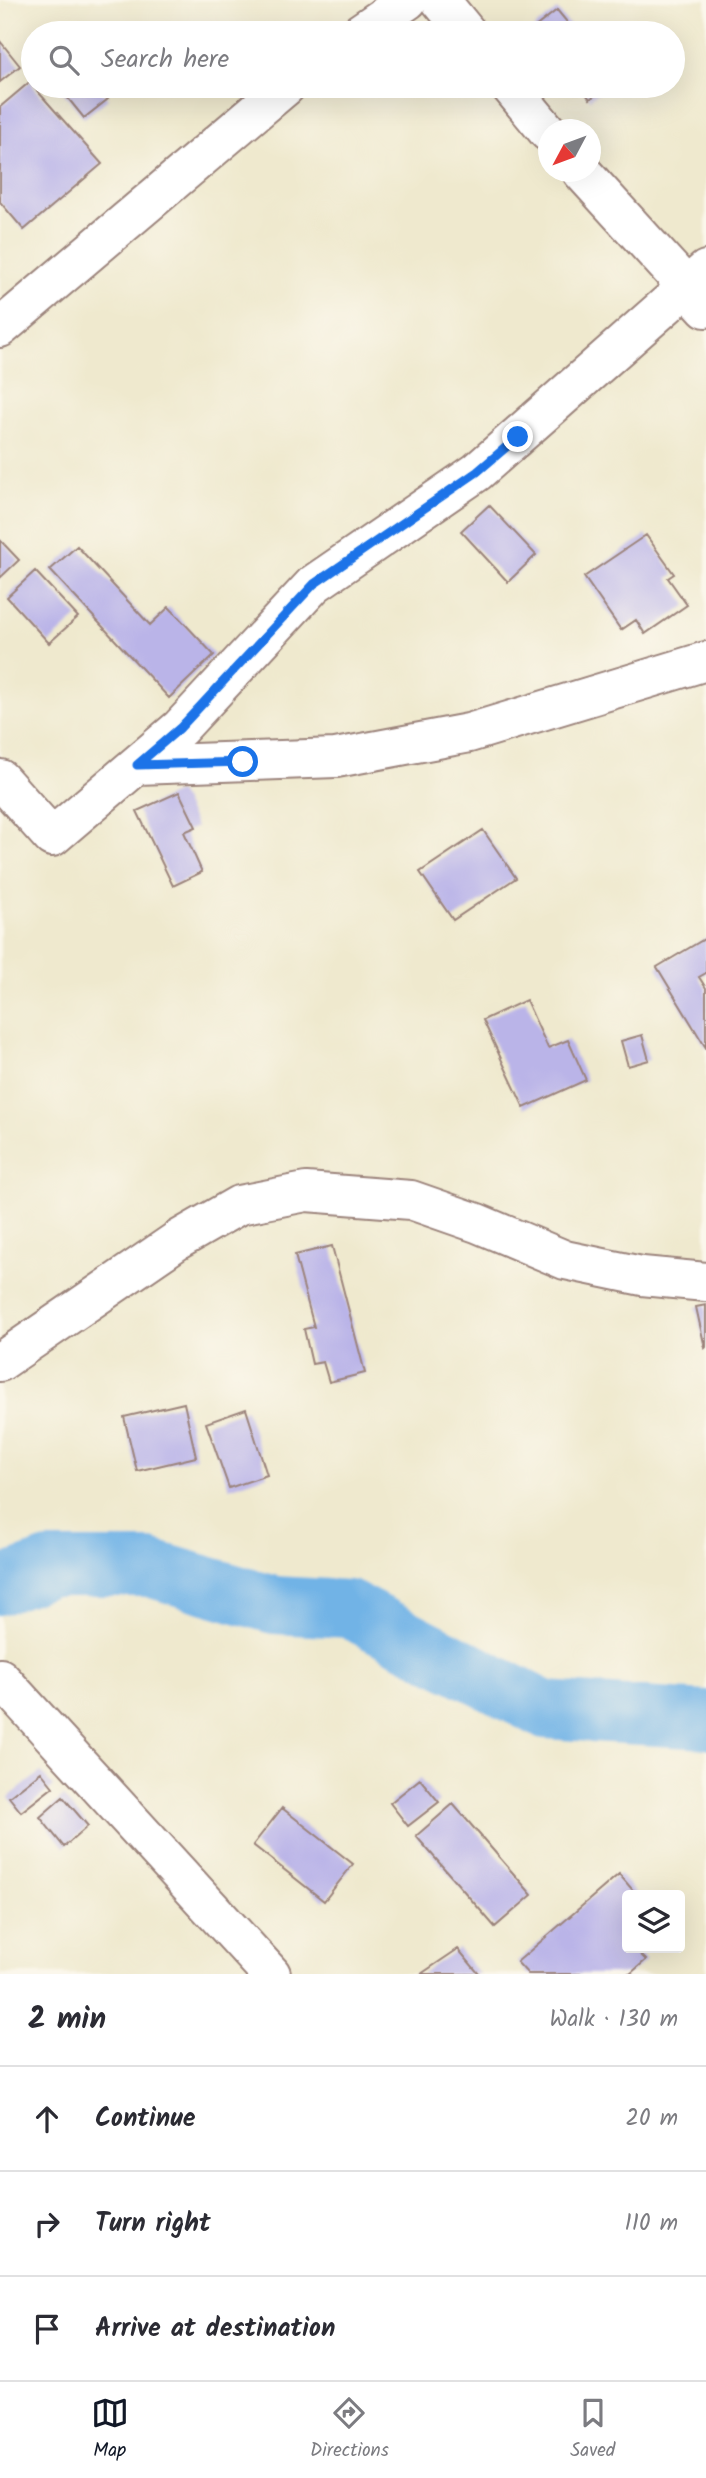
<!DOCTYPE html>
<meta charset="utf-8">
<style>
body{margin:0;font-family:Kalam,sans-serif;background:#f7f7f7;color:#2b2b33}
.controls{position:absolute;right:21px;bottom:21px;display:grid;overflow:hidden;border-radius:7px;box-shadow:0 7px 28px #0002}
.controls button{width:63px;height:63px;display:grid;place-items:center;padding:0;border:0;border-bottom:2px solid #e1e1e2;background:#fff;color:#2b2b33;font:35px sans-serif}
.compass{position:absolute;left:538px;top:119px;width:63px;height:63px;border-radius:50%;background:#fff;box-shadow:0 7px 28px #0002;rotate:229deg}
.stop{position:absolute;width:21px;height:21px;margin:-16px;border:5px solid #1a73e8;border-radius:50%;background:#fff}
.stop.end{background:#1a73e8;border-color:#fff;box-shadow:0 2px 7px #0008}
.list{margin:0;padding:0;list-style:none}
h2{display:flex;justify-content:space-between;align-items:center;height:91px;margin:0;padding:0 28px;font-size:30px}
h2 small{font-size:23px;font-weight:400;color:#7c7c81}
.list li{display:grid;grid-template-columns:46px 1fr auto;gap:21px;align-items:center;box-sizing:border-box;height:105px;padding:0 28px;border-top:2px solid #e1e1e2}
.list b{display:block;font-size:26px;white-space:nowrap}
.list em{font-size:23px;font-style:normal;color:#7c7c81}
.icon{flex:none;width:38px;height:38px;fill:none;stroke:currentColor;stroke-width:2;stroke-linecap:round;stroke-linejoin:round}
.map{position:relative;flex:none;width:706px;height:1974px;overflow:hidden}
.search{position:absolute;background:#fff;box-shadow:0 7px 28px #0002;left:21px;right:21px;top:21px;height:77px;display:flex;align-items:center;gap:18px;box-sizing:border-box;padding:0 24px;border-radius:38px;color:#7c7c81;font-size:26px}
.sheet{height:406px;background:#fff}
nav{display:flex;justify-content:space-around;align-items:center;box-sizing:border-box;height:98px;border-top:2px solid #e1e1e2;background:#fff;font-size:19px;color:#7c7c81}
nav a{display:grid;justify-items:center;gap:4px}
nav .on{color:#111827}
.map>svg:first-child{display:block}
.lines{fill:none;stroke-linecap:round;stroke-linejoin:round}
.river{stroke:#71b3e6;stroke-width:58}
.building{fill:#bab4e8}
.minor-casing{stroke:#9c847c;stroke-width:42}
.major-casing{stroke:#9c847c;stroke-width:42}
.minor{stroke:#fff;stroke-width:38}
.major{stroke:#fff;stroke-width:38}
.route{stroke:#1a73e8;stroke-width:9}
</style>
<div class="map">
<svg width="706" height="1974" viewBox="0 0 706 1974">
<rect width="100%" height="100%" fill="#fbf7ec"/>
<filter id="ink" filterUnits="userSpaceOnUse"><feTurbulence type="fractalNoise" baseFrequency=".0143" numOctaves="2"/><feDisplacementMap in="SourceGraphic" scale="14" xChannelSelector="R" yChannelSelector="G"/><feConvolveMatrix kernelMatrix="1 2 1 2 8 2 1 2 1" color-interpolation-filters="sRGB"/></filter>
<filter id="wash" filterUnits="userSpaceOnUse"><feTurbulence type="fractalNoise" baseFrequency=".00686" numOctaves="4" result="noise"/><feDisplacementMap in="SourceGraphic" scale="28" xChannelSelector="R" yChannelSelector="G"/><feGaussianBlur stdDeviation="1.57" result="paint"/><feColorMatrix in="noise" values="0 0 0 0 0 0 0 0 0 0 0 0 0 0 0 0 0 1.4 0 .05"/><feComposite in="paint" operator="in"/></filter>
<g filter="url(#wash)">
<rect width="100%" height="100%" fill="#efe9ce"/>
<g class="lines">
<path class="river" d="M0,1586L49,1568H149L274,1605L349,1609L545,1710L706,1720"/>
</g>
<g id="blocks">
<path class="building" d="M557,10L576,33H538L534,28Z
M0,41L20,66L0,82Z
M32,80L33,86L102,164L24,230L0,202V107Z
M58,86H97L108,99L84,118Z
M580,86H607L590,99Z
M489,505L536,555L508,582L461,531Z
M646,535L674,574L668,578L687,605L645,634L636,620L621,630L584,577Z
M0,540L19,560L0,578Z
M77,546L150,625L169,607L214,655L169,698L50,570Z
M35,571L78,617L49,643L7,597Z
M179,792L196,827L184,832L202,872L173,886L137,811Z
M483,830L516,878L453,920L420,872Z
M706,938V973L699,977L706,988V1048L657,967Z
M526,1000L548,1048L568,1040L586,1080L524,1108L483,1020Z
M642,1035L649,1060L628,1066L621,1041Z
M332,1246L365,1373L329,1382L323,1362L312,1364L304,1329L314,1327L295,1255Z
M706,1305V1347L705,1348L696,1307Z
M184,1403L196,1457L137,1471L124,1417Z
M246,1409L267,1475L229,1488L206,1423Z
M41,1772L53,1787L21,1812L9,1797Z
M420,1779L439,1802L408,1826L390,1803Z
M63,1797L88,1826L64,1847L40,1817Z
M453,1804L532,1895L495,1927L416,1836Z
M282,1808L353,1864L324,1901L253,1845Z
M619,1874L637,1895H627V1948H645L639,1953L646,1960L630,1974H528L517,1962Z
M458,1949L479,1974H421Z"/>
</g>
</g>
<g filter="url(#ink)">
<use href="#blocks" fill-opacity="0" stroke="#9c847c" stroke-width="2"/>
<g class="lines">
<defs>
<path id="minor" d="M440,0L467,33
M360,33L408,0
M510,86L548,132
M582,172L706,308
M0,328L286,86
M137,765L336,758L469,733L706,661
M0,779L52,837L180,728L314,584L477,472L706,270
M0,1362L178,1240L239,1205L306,1192L411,1200L477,1223L565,1260L642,1276L706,1282"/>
<path id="major" d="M0,1678L271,1974"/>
</defs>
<use href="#minor" class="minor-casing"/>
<use href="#major" class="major-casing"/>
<use href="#minor" class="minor"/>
<use href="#major" class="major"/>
</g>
</g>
<g class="lines" filter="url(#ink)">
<path class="route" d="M243,762L137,765L180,728L314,584L477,472L518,437"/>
</g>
</svg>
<div class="controls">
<button><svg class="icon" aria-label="layers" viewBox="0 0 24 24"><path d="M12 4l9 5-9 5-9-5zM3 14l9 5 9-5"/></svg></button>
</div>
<svg class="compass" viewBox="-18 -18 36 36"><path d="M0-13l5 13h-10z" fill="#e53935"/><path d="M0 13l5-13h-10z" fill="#7c7c81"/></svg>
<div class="stop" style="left:243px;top:762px"></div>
<div class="stop end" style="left:518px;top:437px"></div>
<div class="search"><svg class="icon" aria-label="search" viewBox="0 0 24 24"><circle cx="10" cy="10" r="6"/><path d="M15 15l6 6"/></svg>Search here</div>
</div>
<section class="sheet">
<h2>2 min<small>Walk · 130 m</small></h2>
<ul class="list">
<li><svg class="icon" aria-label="ahead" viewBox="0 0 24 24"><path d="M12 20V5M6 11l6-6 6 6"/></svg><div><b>Continue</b></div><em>20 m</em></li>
<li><svg class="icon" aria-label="right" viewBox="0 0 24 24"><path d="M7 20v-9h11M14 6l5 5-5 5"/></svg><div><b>Turn right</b></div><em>110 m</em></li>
<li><svg class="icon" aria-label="arrive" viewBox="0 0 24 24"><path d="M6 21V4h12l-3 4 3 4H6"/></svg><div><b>Arrive at destination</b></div></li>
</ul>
</section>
<nav>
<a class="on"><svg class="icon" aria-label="map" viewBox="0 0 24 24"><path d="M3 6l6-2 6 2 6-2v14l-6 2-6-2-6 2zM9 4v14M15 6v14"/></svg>Map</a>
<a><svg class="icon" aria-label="directions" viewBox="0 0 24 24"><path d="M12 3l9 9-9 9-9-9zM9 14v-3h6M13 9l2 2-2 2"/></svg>Directions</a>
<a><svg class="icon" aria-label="saved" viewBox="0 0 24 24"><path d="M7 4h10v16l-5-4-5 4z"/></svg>Saved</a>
</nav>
